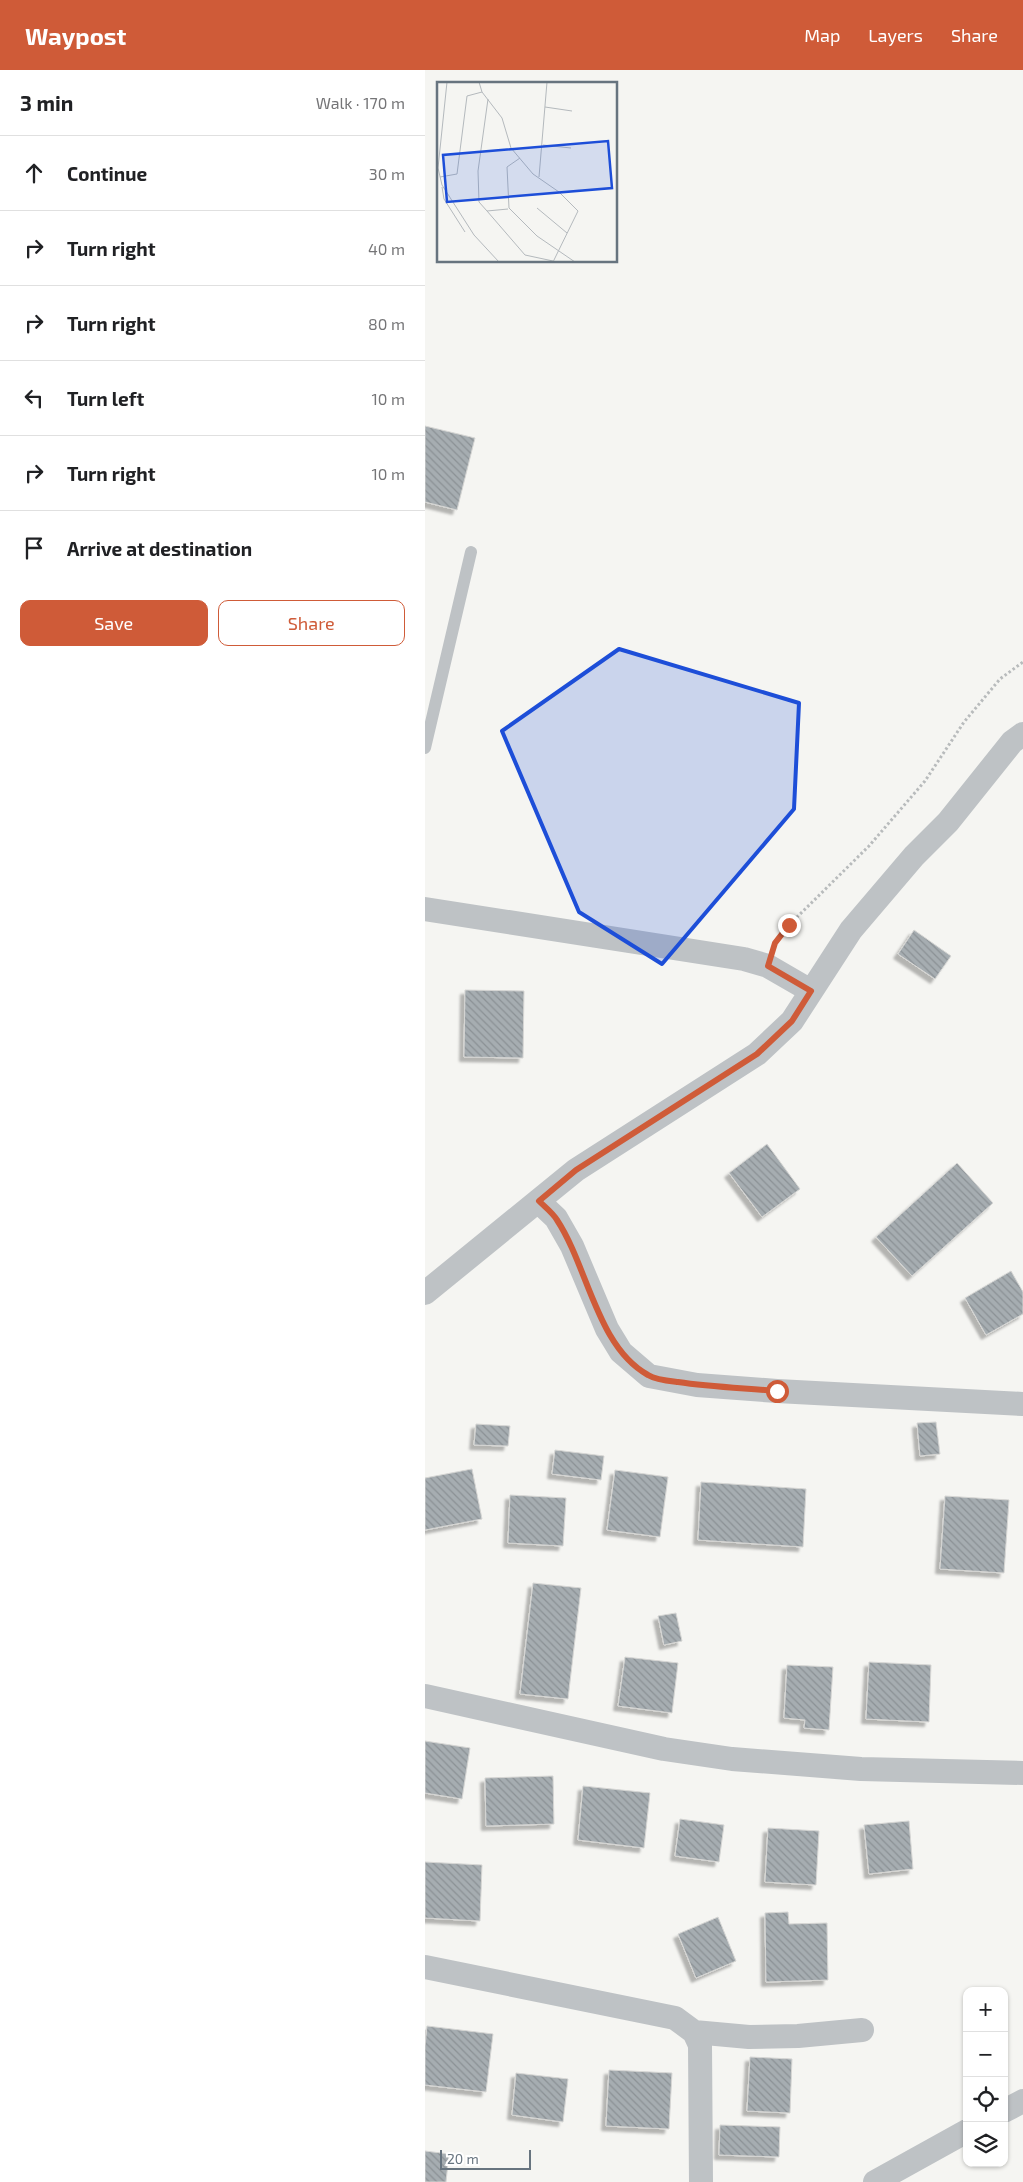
<!DOCTYPE html>
<meta charset="utf-8">
<style>
body{margin:0;font-family:"Exo 2",sans-serif;background:#f6f6f6;color:#202124}
.controls{position:absolute;right:15px;bottom:15px;display:grid;overflow:hidden;border-radius:10px;box-shadow:0 1px 4px #0004}
.controls button{width:45px;height:45px;display:grid;place-items:center;padding:0;border:0;border-bottom:1px solid #e0e0e0;background:#fff;color:#202124;font:25px sans-serif}
.scale{position:absolute;left:15px;bottom:12px;width:91px;box-sizing:border-box;padding-left:5px;border:2px solid #67747f;border-top:0;font-size:14px;line-height:18px;white-space:nowrap;color:#67747f;-webkit-text-stroke:4px #fff;paint-order:stroke}
.stop{position:absolute;width:15px;height:15px;margin:-11px;border:4px solid #cf5b38;border-radius:50%;background:#fff}
.stop.end{background:#cf5b38;border-color:#fff;box-shadow:0 1px 5px #0008}
.list{margin:0;padding:0;list-style:none}
h2{display:flex;justify-content:space-between;align-items:center;height:65px;margin:0;padding:0 20px;font-size:21px}
h2 small{font-size:16px;font-weight:400;color:#757577}
.list li{display:grid;grid-template-columns:32px 1fr auto;gap:15px;align-items:center;box-sizing:border-box;height:75px;padding:0 20px;border-top:1px solid #e0e0e0}
.list b{display:block;font-size:19px;white-space:nowrap}
.list em{font-size:16px;font-style:normal;color:#757577}
.actions{display:flex;gap:10px;padding:15px 20px}
.actions a{flex:1;padding:11px 0;border:1px solid #cf5b38;border-radius:10px;text-align:center;font-size:18px;color:#cf5b38}
.actions .main{background:#cf5b38;color:#fff}
.icon{flex:none;width:28px;height:28px;fill:none;stroke:currentColor;stroke-width:2;stroke-linecap:round;stroke-linejoin:round}
.map{position:relative;flex:none;width:598px;height:2112px;overflow:hidden}
header{display:flex;align-items:center;gap:30px;box-sizing:border-box;height:70px;padding:0 25px;background:#cf5b38;color:#fff}
header strong{font-size:24px}
nav{display:flex;gap:28px;margin-inline-start:auto;font-size:18px}
main{display:flex}
aside{flex:1;background:#fff}
.map>svg:first-child{display:block}
.building{fill:url(#building-back-hatch);stroke:#d6d6d4;filter:url(#shadow)}
.lines{fill:none;stroke-linecap:round;stroke-linejoin:round}
.path{stroke:#b8bbbc;stroke-width:3;stroke-dasharray:2.5 2.5;stroke-linecap:butt}
.lane{stroke:#bec2c5;stroke-width:12}
.street{stroke:#bec2c5;stroke-width:24}
.route{stroke:#cf5b38;stroke-width:6}
.marked{fill:#1d4ed8;fill-opacity:0.2;stroke:#1d4ed8;stroke-width:4;stroke-linejoin:round}
.inset-road{fill:none;stroke:#b4b9bd;stroke-width:1}
.view{fill:#1d4ed8;fill-opacity:0.15;stroke:#1d4ed8;stroke-width:2.5}
.inset-edge{fill:none;stroke:#67747f;stroke-width:2.5}
</style>
<header>
<strong>Waypost</strong>
<nav><a>Map</a><a>Layers</a><a>Share</a></nav>
</header>
<main>
<aside>
<h2>3 min<small>Walk · 170 m</small></h2>
<ul class="list">
<li><svg class="icon" aria-label="ahead" viewBox="0 0 24 24"><path d="M12 20V5M6 11l6-6 6 6"/></svg><div><b>Continue</b></div><em>30 m</em></li>
<li><svg class="icon" aria-label="right" viewBox="0 0 24 24"><path d="M7 20v-9h11M14 6l5 5-5 5"/></svg><div><b>Turn right</b></div><em>40 m</em></li>
<li><svg class="icon" aria-label="right" viewBox="0 0 24 24"><path d="M7 20v-9h11M14 6l5 5-5 5"/></svg><div><b>Turn right</b></div><em>80 m</em></li>
<li><svg class="icon" aria-label="left" viewBox="0 0 24 24"><path d="M17 20v-9H6M10 6l-5 5 5 5"/></svg><div><b>Turn left</b></div><em>10 m</em></li>
<li><svg class="icon" aria-label="right" viewBox="0 0 24 24"><path d="M7 20v-9h11M14 6l5 5-5 5"/></svg><div><b>Turn right</b></div><em>10 m</em></li>
<li><svg class="icon" aria-label="arrive" viewBox="0 0 24 24"><path d="M6 21V4h12l-3 4 3 4H6"/></svg><div><b>Arrive at destination</b></div></li>
</ul>
<div class="actions"><a class="main">Save</a><a>Share</a></div>
</aside>
<div class="map">
<svg width="598" height="2112" viewBox="0 0 598 2112">
<defs>
<pattern id="building-back-hatch" width="6" height="6" patternUnits="userSpaceOnUse" patternTransform="scale(1.25)"><rect width="6" height="6" fill="#a6adb1"/><path d="M-1 5l2 2M0 0l6 6M5-1l2 2" fill="none" stroke="#8b9195"/></pattern>
<filter id="shadow"><feDropShadow dx="-4.5" dy="4.5" stdDeviation="1" flood-color="#0004"/></filter>
</defs>
<rect width="100%" height="100%" fill="#f5f5f2"/>
<path class="building" d="M0,356L50,368L32,440L0,432Z
M489,860L526,886L510,909L473,884Z
M40,920L99,921L98,988L39,987Z
M342,1074L375,1119L337,1147L304,1103Z
M532,1093L568,1133L487,1206L451,1167Z
M586,1201L598,1222V1244L561,1265L540,1228Z
M511,1352L515,1384L495,1386L492,1353Z
M51,1354L85,1356L83,1376L49,1375Z
M130,1380L179,1386L176,1410L127,1404Z
M47,1399L57,1449L0,1460V1408Z
M190,1400L243,1407L235,1467L182,1460Z
M276,1412L381,1419L378,1477L273,1470Z
M85,1425L141,1428L138,1476L83,1473Z
M520,1426L584,1430L579,1503L515,1499Z
M108,1513L156,1518L143,1629L95,1624Z
M251,1543L257,1571L239,1575L233,1546Z
M200,1587L253,1593L247,1643L193,1636Z
M444,1592L506,1595L504,1652L441,1649Z
M362,1595L408,1597L404,1660L379,1658L380,1650L359,1648Z
M0,1671L45,1678L37,1729L0,1723Z
M128,1706L129,1754L61,1756L60,1708Z
M158,1716L225,1723L219,1778L153,1770Z
M255,1749L299,1755L294,1792L250,1786Z
M484,1751L488,1799L444,1804L439,1755Z
M343,1758L394,1761L391,1815L340,1812Z
M0,1792L57,1795L55,1851L0,1848Z
M363,1842L364,1854L402,1853L403,1910L341,1912L340,1843Z
M293,1847L311,1891L271,1908L253,1864Z
M2,1956L68,1964L61,2022L0,2015V1976Z
M325,1987L367,1989L365,2043L322,2041Z
M184,2000L247,2003L244,2059L181,2056Z
M91,2003L143,2009L138,2052L87,2045Z
M295,2055L355,2057L354,2087L294,2085Z
M0,2081L24,2084L21,2112H0Z"/>
<g class="lines">
<path class="path" d="M352,870L364,855L444,776L500,711L539,652L575,609L598,592"/>
<path class="lane" d="M0,678L46,482"/>
<path class="street" d="M0,839L319,889L343,896L386,921
M113,1131L131,1148L147,1176L182,1259L196,1282L224,1306L272,1315L352,1321L598,1334
M0,1223L151,1100L332,984L367,951L426,860L489,786L523,752L587,672L598,664
M0,1626L239,1679L307,1689L436,1699L598,1703
M0,1897L250,1948L269,1962L275,1975L276,2112
M269,1962L324,1967L373,1966L437,1960
M579,2041L598,2031
M450,2112L542,2061"/>
</g>
<g class="lines">
<path class="route" d="M352,1321C319,1318 286,1317 253,1312C244,1311 231,1310 223,1305C172,1277 163,1197 132,1150C128,1143 120,1137 114,1131L151,1100L332,984L367,951L386,921L343,896L350,873L364,855"/>
</g>
<path class="marked" d="M194,579L374,633L369,739L237,894L154,842L77,661Z"/>
<g transform="translate(12 12)">
<rect width="180" height="180" fill="#f5f5f2"/>
<path class="inset-road" d="M10,0L1,86L5,103L37,153L62,180M42,0L45,10L65,36L74,66L96,92L122,110L141,129L116,180M51,17L41,89L42,120L50,129L71,127M108,25L135,29M106,63L134,66M83,76L70,85L72,126L100,154L138,180M3,95L20,92L30,14L45,10M102,95L110,0M5,105L7,117L28,150M100,126L130,151M50,129L88,173L116,179"/>
<path class="view" d="M171,59L175,106L10,120L6,73Z"/>
<rect width="180" height="180" class="inset-edge"/>
</g>
</svg>
<div class="controls">
<button>+</button>
<button>−</button>
<button><svg class="icon" aria-label="locate" viewBox="0 0 24 24"><circle cx="12" cy="12" r="6"/><path d="M12 2v4M12 18v4M2 12h4M18 12h4"/></svg></button>
<button><svg class="icon" aria-label="layers" viewBox="0 0 24 24"><path d="M12 4l9 5-9 5-9-5zM3 14l9 5 9-5"/></svg></button>
</div>
<div class="scale">20 m</div>
<div class="stop" style="left:352px;top:1321px"></div>
<div class="stop end" style="left:364px;top:855px"></div>
</div>
</main>
